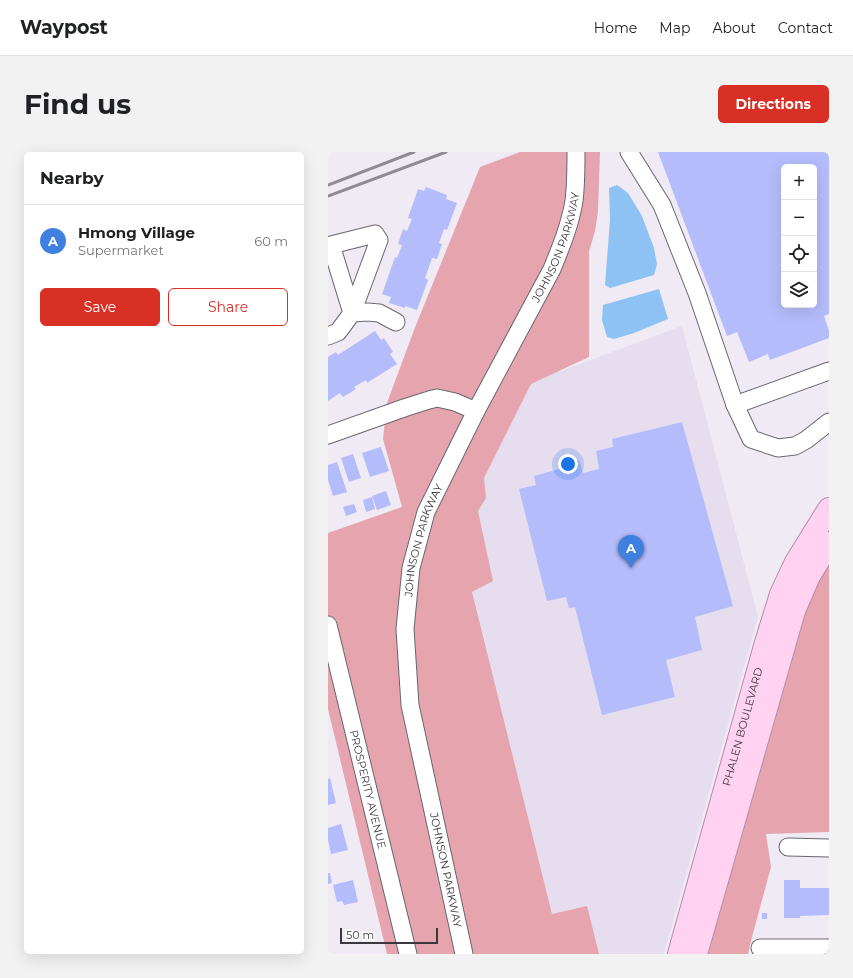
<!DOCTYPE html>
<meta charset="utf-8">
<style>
body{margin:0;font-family:Montserrat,sans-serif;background:#f2f2f2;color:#202124}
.controls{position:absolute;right:12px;top:12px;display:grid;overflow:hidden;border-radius:6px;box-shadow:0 4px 16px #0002}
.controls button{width:36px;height:36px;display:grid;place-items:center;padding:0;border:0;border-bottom:1px solid #e0e0e0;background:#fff;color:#202124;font:20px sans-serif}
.scale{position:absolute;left:12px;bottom:10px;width:98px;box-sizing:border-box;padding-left:4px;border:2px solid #3a383c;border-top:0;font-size:11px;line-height:14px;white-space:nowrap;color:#3a383c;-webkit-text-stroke:3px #fff;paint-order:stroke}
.you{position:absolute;left:240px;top:312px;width:14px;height:14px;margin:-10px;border:3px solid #fff;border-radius:50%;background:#1a73e8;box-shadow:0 0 0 6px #1a73e833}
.badge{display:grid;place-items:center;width:26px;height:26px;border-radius:50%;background:#d93025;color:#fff;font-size:13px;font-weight:700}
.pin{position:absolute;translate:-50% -33px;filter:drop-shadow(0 1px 2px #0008)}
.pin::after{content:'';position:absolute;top:21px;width:14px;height:12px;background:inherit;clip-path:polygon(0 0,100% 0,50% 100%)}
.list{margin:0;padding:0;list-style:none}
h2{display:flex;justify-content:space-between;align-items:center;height:52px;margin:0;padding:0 16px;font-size:17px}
h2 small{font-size:13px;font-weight:400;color:#757577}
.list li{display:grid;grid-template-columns:26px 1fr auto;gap:12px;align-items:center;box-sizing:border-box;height:72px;padding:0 16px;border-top:1px solid #e0e0e0}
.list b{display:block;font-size:15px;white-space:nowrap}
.list p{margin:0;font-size:13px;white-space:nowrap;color:#757577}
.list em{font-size:13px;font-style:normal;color:#757577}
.actions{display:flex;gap:8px;padding:12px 16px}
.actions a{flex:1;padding:9px 0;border:1px solid #d93025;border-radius:6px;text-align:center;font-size:14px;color:#d93025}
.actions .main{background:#d93025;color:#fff}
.icon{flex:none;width:22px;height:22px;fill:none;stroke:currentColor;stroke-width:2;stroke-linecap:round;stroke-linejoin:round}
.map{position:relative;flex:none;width:501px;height:802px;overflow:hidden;border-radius:6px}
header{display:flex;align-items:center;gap:24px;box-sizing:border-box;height:56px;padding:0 20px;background:#fff;border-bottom:1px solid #e0e0e0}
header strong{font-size:19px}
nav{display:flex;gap:22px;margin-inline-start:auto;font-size:14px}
.intro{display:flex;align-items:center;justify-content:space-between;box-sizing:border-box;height:96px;padding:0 24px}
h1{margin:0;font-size:28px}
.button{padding:10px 18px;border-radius:6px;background:#d93025;color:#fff;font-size:14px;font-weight:700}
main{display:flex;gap:24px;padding:0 24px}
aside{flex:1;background:#fff;border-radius:6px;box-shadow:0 4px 16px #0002}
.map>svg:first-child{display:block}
.built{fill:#e6ddee}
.green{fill:#e6a5ae}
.water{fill:#8fc2f4}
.building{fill:#b4bcfb;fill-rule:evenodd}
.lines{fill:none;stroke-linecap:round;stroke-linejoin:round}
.minor-casing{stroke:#6a666e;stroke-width:19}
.major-casing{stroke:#b989aa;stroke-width:24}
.minor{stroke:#fff;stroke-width:17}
.major{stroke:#fed2f0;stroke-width:22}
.rail{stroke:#8f8b92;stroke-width:3}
.labels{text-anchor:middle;stroke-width:3.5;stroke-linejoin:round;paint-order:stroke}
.street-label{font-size:11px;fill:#3a383c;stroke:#fff}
</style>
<header>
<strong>Waypost</strong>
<nav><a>Home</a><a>Map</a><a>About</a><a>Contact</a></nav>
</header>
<div class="intro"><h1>Find us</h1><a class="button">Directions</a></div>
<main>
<aside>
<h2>Nearby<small></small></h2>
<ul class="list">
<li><span class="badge" style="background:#3f7fe0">A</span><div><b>Hmong Village</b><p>Supermarket</p></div><em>60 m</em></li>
</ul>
<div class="actions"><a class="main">Save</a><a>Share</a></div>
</aside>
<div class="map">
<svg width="501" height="802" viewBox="0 0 501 802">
<rect width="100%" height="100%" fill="#efeaf4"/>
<path class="built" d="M354,174L430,465L336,802H153L92,504L179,239Z"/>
<path class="green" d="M192,0H272L270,60L267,79L261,100V205L203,232L156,326L158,346L150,359L165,429L144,440L224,762L259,754L271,802H59L0,557V381L74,355L55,287L59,251L86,178L152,15Z
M501,407V680L438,682L443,715L424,785L420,802H379L475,458Z"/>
<path class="water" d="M289,33L300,41L314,64L326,96L329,112L326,123L282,136L277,133L282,68L281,36Z
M331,137L340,167L306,181L286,187L279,185L274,168L275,153Z"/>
<path class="building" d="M330,0H501V162L496,164L501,179V186L442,208L440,202L421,210L409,180L399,184ZM456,15H486V153H456Z
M98,35L119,43L118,47L129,51L119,78L116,77L111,91L114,92L109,107L104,106L97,126L100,128L89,158L77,154V156L61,151L63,145L54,142L67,105L69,106L74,93L70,92L75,77L79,79L84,67L80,66L90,37L96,39Z
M47,179L53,188L56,186L65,200L62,202L69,212L39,231L38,228L26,235L28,237L15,245L12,241L0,249V205L8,200L10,203Z
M354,270L405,454L367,465L374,498L338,508L347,545L274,563L247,455L241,456L238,445L219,449L191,337L208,333L206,324L231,317V313L251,308L255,321L271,317L268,299L285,295L284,287Z
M53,295L61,319L42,325L34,301Z
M25,302L33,326L21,330L13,306Z
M9,310L19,340L5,344L0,328V313Z
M58,339L63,353L49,358L44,344Z
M44,345L47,357L38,360L35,348Z
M26,352L29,360L18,364L15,355Z
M2,626L8,651L0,653V627Z
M13,672L20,698L3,702L0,688V676Z
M0,721H2L4,731L0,732Z
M25,728L30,750L16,753L14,749L9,750L5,733Z
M456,728H472V736H501V763L472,764V766H456Z
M434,761H439V767H434Z"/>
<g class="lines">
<defs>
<g id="minor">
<path d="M301,0L334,53L369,141L407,253L423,287L450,296L467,294L478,288L501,270"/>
<path d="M24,161L40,160L51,161L68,170"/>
<path d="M0,184L10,180L24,161L51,88L47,82L3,93L24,161"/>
<path d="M407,253L501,219"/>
<path d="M0,283L76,256L101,248L109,246L127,250L148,259"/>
<path id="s1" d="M0,473L80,802"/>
<path d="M460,695L501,696"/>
<path d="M432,796H501"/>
<path id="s2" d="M136,802L82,553L77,477L83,416L98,360L148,259L224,117C233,95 242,73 246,49C248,33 248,16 248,0"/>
</g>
<g id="major">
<path id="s3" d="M351,802L437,494L453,442L468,410L501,357"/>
<path d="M368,802L466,459L481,424L501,391"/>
</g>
</defs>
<use href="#minor" class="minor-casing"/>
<use href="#major" class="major-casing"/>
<use href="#minor" class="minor"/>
<use href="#major" class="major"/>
<path class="rail" d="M0,33L86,0
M0,44L118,0"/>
</g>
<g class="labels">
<g class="street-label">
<text dy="4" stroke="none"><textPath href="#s2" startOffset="746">JOHNSON PARKWAY</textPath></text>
<text dy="4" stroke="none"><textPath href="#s2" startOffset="422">JOHNSON PARKWAY</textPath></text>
<text dy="4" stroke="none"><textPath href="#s3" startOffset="236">PHALEN BOULEVARD</textPath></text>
<text dy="4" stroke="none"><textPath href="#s1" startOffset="169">PROSPERITY AVENUE</textPath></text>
<text transform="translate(118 718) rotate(78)" y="4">JOHNSON PARKWAY</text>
</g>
</g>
</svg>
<div class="controls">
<button>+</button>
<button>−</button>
<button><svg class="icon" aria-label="locate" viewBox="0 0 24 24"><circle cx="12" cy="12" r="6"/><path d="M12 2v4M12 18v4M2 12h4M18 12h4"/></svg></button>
<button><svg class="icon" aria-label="layers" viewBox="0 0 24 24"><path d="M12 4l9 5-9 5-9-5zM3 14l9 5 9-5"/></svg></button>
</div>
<div class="scale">50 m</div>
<div class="you"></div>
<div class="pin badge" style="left:303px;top:416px;background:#3f7fe0">A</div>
</div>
</main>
